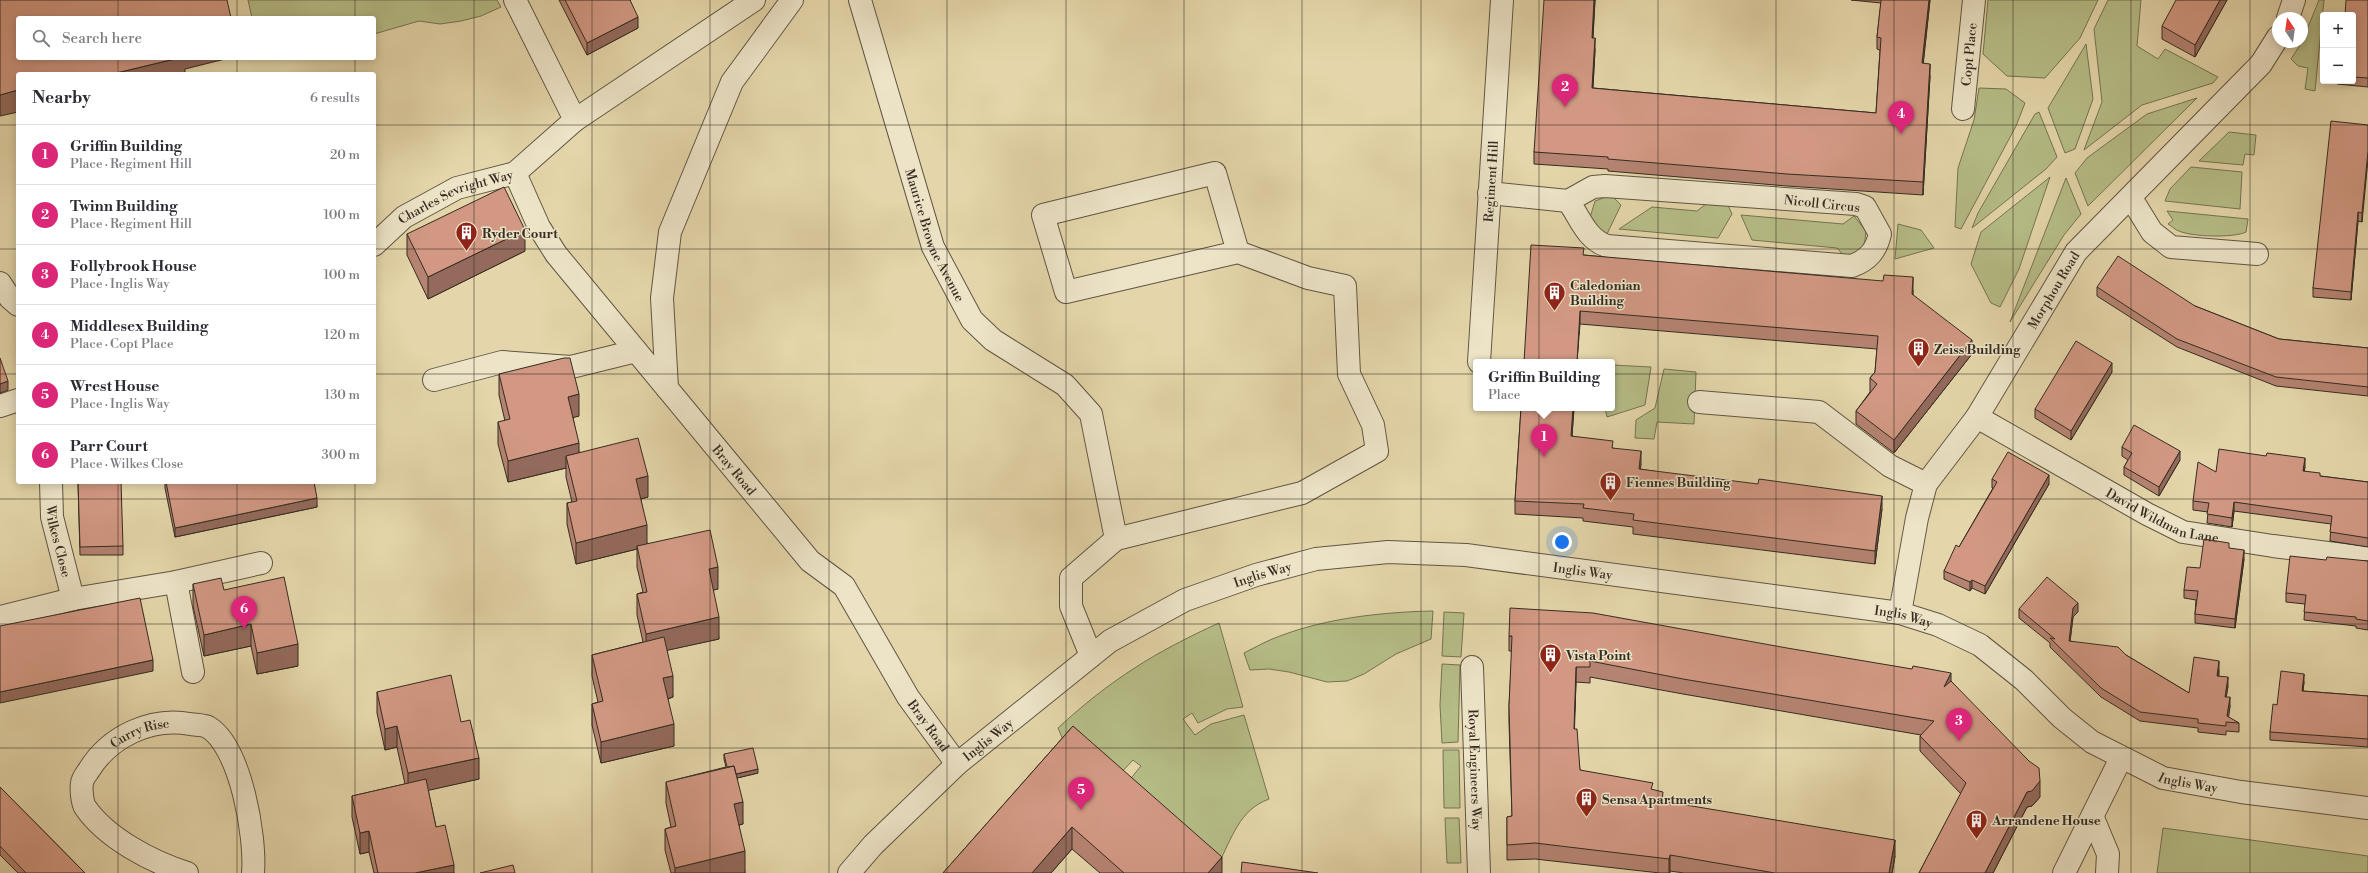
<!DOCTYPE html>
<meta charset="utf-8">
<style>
body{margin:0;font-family:"Libre Bodoni",serif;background:#f2f2f3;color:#2b2b33}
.controls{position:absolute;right:12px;top:12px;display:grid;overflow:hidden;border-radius:4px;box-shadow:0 2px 10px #0003}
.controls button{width:36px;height:36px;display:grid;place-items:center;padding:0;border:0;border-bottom:1px solid #e1e1e2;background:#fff;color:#2b2b33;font:20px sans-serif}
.compass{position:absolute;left:2272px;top:12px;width:36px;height:36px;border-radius:50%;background:#fff;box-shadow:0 2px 10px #0003;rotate:347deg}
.you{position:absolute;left:1562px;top:542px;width:14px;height:14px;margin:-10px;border:3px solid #fff;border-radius:50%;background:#1a73e8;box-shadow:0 0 0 6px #1a73e833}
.badge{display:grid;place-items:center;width:26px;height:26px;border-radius:50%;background:#db2777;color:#fff;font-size:13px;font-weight:700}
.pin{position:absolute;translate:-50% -33px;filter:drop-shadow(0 1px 2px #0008)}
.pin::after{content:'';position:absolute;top:21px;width:14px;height:12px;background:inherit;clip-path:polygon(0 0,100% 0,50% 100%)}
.popup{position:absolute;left:1473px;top:359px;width:142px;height:52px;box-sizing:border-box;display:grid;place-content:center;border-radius:4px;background:#fff;filter:drop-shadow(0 1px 3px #0005);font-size:13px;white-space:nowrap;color:#7c7c81}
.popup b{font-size:15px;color:#2b2b33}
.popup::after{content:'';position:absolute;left:50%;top:100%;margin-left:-8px;border:8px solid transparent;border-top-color:#fff}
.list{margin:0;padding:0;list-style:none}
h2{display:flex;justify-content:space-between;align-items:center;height:52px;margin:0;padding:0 16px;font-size:17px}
h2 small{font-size:13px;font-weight:400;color:#7c7c81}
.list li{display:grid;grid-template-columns:26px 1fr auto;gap:12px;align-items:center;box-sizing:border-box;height:60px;padding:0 16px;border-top:1px solid #e1e1e2}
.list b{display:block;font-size:15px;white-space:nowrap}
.list p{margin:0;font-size:13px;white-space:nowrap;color:#7c7c81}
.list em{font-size:13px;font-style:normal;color:#7c7c81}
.icon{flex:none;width:22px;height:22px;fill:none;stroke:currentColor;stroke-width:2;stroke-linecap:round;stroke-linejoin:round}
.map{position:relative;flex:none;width:2368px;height:873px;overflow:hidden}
.search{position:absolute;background:#fff;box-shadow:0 2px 10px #0003;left:16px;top:16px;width:360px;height:44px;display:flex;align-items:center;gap:10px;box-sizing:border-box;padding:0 14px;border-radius:4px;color:#7c7c81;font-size:15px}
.panel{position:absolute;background:#fff;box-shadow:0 2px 10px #0003;left:16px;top:72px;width:360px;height:412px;border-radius:4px}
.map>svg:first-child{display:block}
.green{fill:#b6bd87;stroke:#757454}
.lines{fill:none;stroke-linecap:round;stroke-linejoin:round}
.minor-casing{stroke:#605643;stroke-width:24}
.minor{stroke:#ede4c8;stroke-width:22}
.wall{fill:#b58371;stroke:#342c21}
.shaded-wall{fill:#936a5c;stroke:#342c21}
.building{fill:#d29883;stroke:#342c21}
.grid{fill:none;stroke:#342c21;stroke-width:1;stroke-opacity:0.55}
.labels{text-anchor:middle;stroke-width:3;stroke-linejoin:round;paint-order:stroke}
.street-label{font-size:13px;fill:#342c21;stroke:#ede4c8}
.poi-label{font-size:13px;font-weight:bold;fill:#342c21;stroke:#ede4c8;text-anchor:start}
</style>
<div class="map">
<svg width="2368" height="873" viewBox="0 0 2368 873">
<rect width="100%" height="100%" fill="#e4d6aa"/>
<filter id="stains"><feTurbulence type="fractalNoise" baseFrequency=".005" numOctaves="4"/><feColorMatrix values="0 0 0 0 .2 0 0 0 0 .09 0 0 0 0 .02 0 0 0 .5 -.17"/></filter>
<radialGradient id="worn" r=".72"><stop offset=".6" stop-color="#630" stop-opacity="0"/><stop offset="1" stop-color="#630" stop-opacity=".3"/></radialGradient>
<path class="green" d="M248,0H497L501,7L481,16L461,21L440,24L419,21L374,34V18H252Z
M1988,0H2098L2080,38L2045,78L2007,76L1983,54Z
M2108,0H2141L2137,46L2158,59L2165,49L2218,77L2213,83L2142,105L2084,150L2102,102L2094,29Z
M2319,0H2324L2315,91L2305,89L2308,68L2298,66L2291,59L2302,42Z
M2086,44L2093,99L2075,149L2065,153L2048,108Z
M1979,88L2006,89L2025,103L2016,126L1961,229L1955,227L1958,168L1974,120Z
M2197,98L2088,206L2075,173L2087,158L2147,114Z
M2039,112L2057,157L2046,169L1972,228L1978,213L2035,114Z
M2229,132L2256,135L2254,155L2245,154L2243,165L2199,161Z
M2191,167L2242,172L2240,209L2165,201L2170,189Z
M2050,177L2019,269L2000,307L1991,303L1971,264L1981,232Z
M2066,178L2081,214L2064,235L2010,322Z
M1611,195L1621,205L1606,236L1589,221L1595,201Z
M1706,204L1728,205L1732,214L1718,238L1619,229L1652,207L1697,211Z
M2167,211L2248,219L2246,232C2234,238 2192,237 2179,231C2175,230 2172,226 2168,224L2173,220Z
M1741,215L1843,224L1854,216L1866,231L1864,248L1845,257L1837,248L1752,240Z
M1898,224L1921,230L1934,248L1895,259Z
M1612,365L1651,367L1645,405L1607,417L1605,408H1612Z
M1664,369L1696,372L1694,424L1657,422L1654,439L1635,438L1636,420L1655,408Z
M1433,611L1431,639L1396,654L1364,674L1347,681L1327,682L1289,672L1269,669L1250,670L1244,653C1256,647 1268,640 1280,636C1327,618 1383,612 1433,611Z
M1444,612L1464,613L1461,657L1442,656Z
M1219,623L1243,707L1227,709L1198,723L1192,713L1183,719L1195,735L1211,724L1244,715L1269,799C1239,810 1232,838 1218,865L1127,783L1141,766L1133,760L1118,776L1066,747L1058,728C1110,680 1155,652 1219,623Z
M1442,664L1460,665L1458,742L1442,743L1440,705Z
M1443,750H1459L1460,808H1444Z
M1445,818H1459L1461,863H1447Z
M2163,828L2368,856V873H2157Z"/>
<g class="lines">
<defs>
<g id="minor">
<path d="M515,0L575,120"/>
<path id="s1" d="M860,0L933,247L972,320L993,340L1065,385L1091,414L1116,539"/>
<path d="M2288,18L2294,0"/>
<path id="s2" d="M1963,109L1974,0"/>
<path id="s3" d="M515,173L539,227L556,254L810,561L844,586L908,697L957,764"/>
<path d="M1605,186L1856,204L1865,207L1880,234C1876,251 1868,260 1852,266L1607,246C1586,239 1580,217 1568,201L1593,187Z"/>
<path d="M1489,193L1568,201"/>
<path d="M2131,198L2152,232L2171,247L2257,254"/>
<path id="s4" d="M374,245L404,217L457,188L515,173L575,120L754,0"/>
<path d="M0,283L10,298L18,305"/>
<path id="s5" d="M1479,362L1502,0"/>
<path d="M434,380L502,362L571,367L636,351"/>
<path d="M667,388L662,298L670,232L732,82L792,0"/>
<path d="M1699,402L1819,412L1890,466L1926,484"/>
<path d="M0,406L18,400"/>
<path id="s6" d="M1977,417L2147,514L2183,532L2273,546L2368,558"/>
<path id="s7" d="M51,482L52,517L73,599"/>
<path id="s8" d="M1900,613L1917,518L1926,484L1977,417L2076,252L2261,64L2278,37"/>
<path d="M0,617L73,599L176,582"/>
<path d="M1091,656L1071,606V578L1116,539L1302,493L1377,451L1373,425L1349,374L1345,286L1308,278L1238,252L1066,292L1043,215L1215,173L1238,252"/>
<path id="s9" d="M1472,667L1479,873"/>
<path d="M193,672L176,582L261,563"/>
<path d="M2093,818L2108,854L2107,873"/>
<path id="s10" d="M187,873C152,862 106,838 85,807C82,802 81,788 82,783C82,779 87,773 89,770C110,736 151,717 190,724C196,725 204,725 208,727C241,747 256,837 253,873"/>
<path id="s11" d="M849,873L873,845L957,764L1110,641L1185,600L1256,575L1316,559L1388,552L1466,555L1900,613L1938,625L1980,645L2024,680L2062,718L2092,742L2163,778L2241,792L2368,808"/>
<path d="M2064,873L2121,758"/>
</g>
</defs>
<use href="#minor" class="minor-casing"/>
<use href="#minor" class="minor"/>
</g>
<path class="wall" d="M559,0H630L638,28L587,55Z
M1595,0L1593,38L1595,50L1593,88L1876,113L1880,50L1877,49V37L1881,3L1851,0H1930L1923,63L1930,76L1923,195L1787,186L1608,171V169L1534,164V152Z
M2227,0L2195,57L2162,39V26Z
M2368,0V87L2337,84V81H2353V15Z
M2368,125L2362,222L2358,221L2351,300L2313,297V288Z
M407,234L525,251L428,299L407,255Z
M1584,255L1913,290V295L1972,354L1894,453L1856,424V411L1870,392V378L1875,372L1877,349L1580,324L1524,362Z
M2097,287L2195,306L2279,339L2368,348V396L2276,386L2177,347L2097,296Z
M2112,372L2071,440L2035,418V409Z
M499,374L579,416L573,417L579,452L648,497L641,499L647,544L718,589L713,590L719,639L667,650L673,697L668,699L674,746L601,763L592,725V704L598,702L592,676V655L643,642L637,615V594L643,592L637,567V549L576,564L567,524V503L572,502L566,477V468L508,482L498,444V422L505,421L499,395Z
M1521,408H1574L1572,436L1613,448L1641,464L1640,469L1882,509L1875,564L1633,534V527L1583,521V518L1515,514V501Z
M2122,447L2180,460L2159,496L2124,475V467L2128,460L2122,456Z
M2266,456L2305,467L2304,471L2320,476L2368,482V547L2330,541L2331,524L2234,511L2232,527L2207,523L2208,512L2193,510V501L2216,472Z
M1992,479L2049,484L1985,594L1972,588L1970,591L1944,579V571L1959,547L1993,488H1992Z
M78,482L123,546V555H80Z
M165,482H314L317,507L175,537L165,488Z
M2229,548L2244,559L2235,628L2195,623V614L2196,600L2184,598V590L2200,568Z
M2326,560L2368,561V630L2356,628V626L2304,620L2305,604L2286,602V593Z
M193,584L224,590L298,666L257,674L251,646L204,656L193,606Z
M2019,609L2078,612L2073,617L2070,641L2126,655L2189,693L2219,670V676L2228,686L2226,697L2230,706L2228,717L2239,723V732L2226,731V735L2198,732V728L2140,721L2101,697L2050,647V643L2019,618Z
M1509,636L1951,681L2040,797L2032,806L2027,807L1993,873H1919L1961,794L1920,751V736L1921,735L1683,694L1590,677V683L1576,682L1574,729L1580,770L1653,790L1663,801L1895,856L1892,873H1684L1670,871V873H1660L1535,859L1507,860V817L1512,816L1509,722V706L1512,651H1509Z
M2304,682L2303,691L2368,696V747L2270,740V732L2277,705Z
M377,692L461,722L479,779L428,790L436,827L454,873H374L369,852L360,854L352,817V796L405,784L397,747L385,750L377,713Z
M1073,726L1222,873H1100L1072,849L1051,873H943Z
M724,754L758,773L737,778L743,824L739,825L745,873H671L665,850V829L671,827L666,803V782L726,767L724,759Z
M0,787L85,873H18L0,855Z"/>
<path class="shaded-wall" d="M1594,0H1595L1592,50V38Z
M1929,0H1930L1922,76V63Z
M2220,0H2227L2195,57V45Z
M638,17V28L587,55V43Z
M1595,38V50L1592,101V88Z
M179,58H229L185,69V74H112Z
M1930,64V76L1923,195V182Z
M18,90V112L0,116V95Z
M2368,151V160L2362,222V213Z
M2358,212V221L2351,300V292Z
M525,230V251L428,299V277Z
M1913,277V290L1912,307V294Z
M1580,311V324L1577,362Z
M1972,340V354L1894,453V440Z
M2112,363V372L2071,440V431Z
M8,381V390L0,393V384Z
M579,394V416L568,419V397Z
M1573,408H1574L1571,449V436Z
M579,443V465L566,456V468L508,482V461Z
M1641,451V464L1639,482V469Z
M2180,451V460L2159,496V487Z
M2305,458V467L2303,480V471Z
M2049,475V484L1985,594V586Z
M648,476V497L636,500V479Z
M1882,496V509L1875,564V551Z
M317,498V507L175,537V528Z
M2234,502V511L2232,527V518Z
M647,525V547L637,546V549L576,564V543Z
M2244,550V559L2235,628V619Z
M718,567V589L709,591V569Z
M1972,580V588L1970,591V582Z
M2078,603V612L2073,617L2069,650V641L2073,608Z
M719,617V639L646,655V634Z
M251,624V646L204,656V635Z
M298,644V666L257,674V653Z
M153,660V671L0,703V692Z
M2219,661V670L2217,685V676Z
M1576,667V682L1574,744V729Z
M1951,673V688L1944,687Z
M2304,674V682L2302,700V691Z
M673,676V697L663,700V678Z
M2228,677V686L2225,706V697Z
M2230,697V706L2228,722L2227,716Z
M674,724V746L601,763V742Z
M397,726V747L385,750V729Z
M479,758V779L408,795V773Z
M758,769V773L729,780V776Z
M2040,781V797L2032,806L2027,807L1993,873H1985L2027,792Z
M743,802V824L734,826V804Z
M1072,827V849L1051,873H1032Z
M369,831V852L360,854V833Z
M1895,840V856L1892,873H1889Z
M745,851V873H675V868Z
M1670,855V871L1669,873V859Z
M1222,857V873H1208Z
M454,865V873H415Z"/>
<path class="building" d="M0,0H227L231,18H18V58H179L112,74H18V90L0,95Z
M565,0H630L638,17L587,43Z
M1544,0H1594L1592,38H1595L1592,88L1876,113L1881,38L1877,37L1881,0H1929L1922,63L1930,64L1923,182L1787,174L1608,159V157L1534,152Z
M2176,0H2220L2195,45L2162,26Z
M2346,0H2368V78L2353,77V15H2345Z
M2331,121L2368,125V151L2362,213L2358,212L2351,292L2313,288Z
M504,187L525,230L428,277L407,234Z
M1531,245L1584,248L1583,255L1883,281L1884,275L1913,277L1912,294L1972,340L1894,440L1856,411L1877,384L1870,378L1875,372L1878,336L1580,311L1577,362H1524Z
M2118,256L2195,306L2279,339L2368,348V387L2276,377L2177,339L2097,287Z
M2076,341L2112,363L2071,431L2035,409Z
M0,358L8,381L0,384Z
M564,358H570L579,394L568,397L579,443L508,461L498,422L510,419L499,374Z
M1521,408H1573L1571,436L1613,441L1612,448L1641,451L1639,469L1758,484L1759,479L1882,496L1875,551L1633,520L1634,514L1583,508L1584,504L1515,501Z
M2134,425L2180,451L2159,487L2124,467L2132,453L2122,447Z
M638,438L648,476L636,479L647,525L576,543L567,503L577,501L566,456Z
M2219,449L2266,456L2267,453L2305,458L2303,471L2320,473V476L2368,482V538L2330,532L2332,516L2234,502L2232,518L2207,514L2209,503L2193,501L2198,462L2216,472Z
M2008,452L2049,475L1985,586L1972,580L1970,582L1944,571L1956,545L1959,547L1997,482L1992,479Z
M78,482H121L123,546L80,547Z
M166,482H314L317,498L175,528Z
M710,530L718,567L709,569L719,617L646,634L637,594L647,592L637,546Z
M2204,539L2229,543V548L2244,550L2235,619L2195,614L2198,591L2184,590L2187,567L2200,568Z
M2290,556L2326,560L2327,557L2368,561V621L2356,619V617L2304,612L2306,595L2286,593Z
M284,577L298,644L257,653L251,624L204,635L193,584L221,578L224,590Z
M2047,577L2078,603L2073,608L2069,641L2118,647L2126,655L2189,693L2194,657L2219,661L2217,676L2228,677L2225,697H2230L2227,716L2239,723L2226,722V726L2198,723V719L2140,712L2101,688L2050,638L2055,639L2019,609Z
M140,598L153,660L0,692V626Z
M1510,608L1593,613L1787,648L1912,669L1913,666L1951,673L1944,687L1951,681L2029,761L2039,768L2040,781L2032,791L2027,792L1985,873H1919L1966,783L1920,736L1934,721L1683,679L1590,661V667H1576L1574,729H1577L1580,770L1653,783L1651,789L1663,792L1662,801L1895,840L1889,873H1775L1670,855L1669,859L1535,843L1507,845V817L1512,816L1509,706L1512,636H1509Z
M664,637L673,676L663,678L674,724L601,742L592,704L603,701L592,655Z
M2281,671L2304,674L2302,691L2368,696V739L2270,732L2273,704L2277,705Z
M451,675L461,722L470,720L479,758L408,773L397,726L385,729L377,692Z
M1073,726L1222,857L1208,873H1124L1072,827L1032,873H943Z
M753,748L758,769L736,774L734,766L727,767L724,754Z
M734,766L743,802L734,804L745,851L675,868L665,829L676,826L666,782Z
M426,779L436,827L445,825L454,865L415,873H378L369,831L360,833L352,796Z
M0,787L85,873H26L0,846Z
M1242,862L1318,873H1241Z
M513,865L515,873H480Z"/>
<path class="grid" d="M118,0V18M237,0V18M355,0V18M474,0V873M592,0V873M710,0V873M829,0V873M947,0V873M1066,0V873M1184,0V873M1302,0V873M1421,0V873M1539,0V873M1658,0V873M1776,0V873M1894,0V873M2013,0V873M2131,0V873M2250,0V873M118,58V74M237,58V74M355,58V74M0,125H18M374,125H2368M0,249H18M374,249H2368M0,374H18M374,374H2368M118,482V873M237,482V873M355,482V873M0,499H2368M0,624H2368M0,748H2368"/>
<defs>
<symbol id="building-pin" viewBox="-11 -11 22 30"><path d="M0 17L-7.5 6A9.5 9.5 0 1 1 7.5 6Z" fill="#8f2418" stroke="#ede4c8"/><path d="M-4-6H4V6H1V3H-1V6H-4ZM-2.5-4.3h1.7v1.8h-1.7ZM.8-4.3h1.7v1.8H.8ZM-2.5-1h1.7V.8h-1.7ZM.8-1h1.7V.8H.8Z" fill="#fff"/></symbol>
</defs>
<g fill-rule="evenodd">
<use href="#building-pin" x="454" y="220" width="25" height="34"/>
<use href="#building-pin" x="1542" y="280" width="25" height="34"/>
<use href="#building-pin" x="1906" y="336" width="25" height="34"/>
<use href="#building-pin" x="1598" y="470" width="25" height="34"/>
<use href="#building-pin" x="1538" y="642" width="25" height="34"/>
<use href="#building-pin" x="1574" y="786" width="25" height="34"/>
<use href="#building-pin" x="1964" y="808" width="25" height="34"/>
</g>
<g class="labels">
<g class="street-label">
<text dy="5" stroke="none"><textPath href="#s2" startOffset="55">Copt Place</textPath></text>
<text dy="5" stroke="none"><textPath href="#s5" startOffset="181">Regiment Hill</textPath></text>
<text dy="5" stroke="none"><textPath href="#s4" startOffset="97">Charles Sevright Way</textPath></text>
<text transform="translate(1822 203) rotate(6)" y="5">Nicoll Circus</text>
<text dy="5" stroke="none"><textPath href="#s1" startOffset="247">Maurice Browne Avenue</textPath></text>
<text dy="5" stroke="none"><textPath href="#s8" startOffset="364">Morphou Road</textPath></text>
<text dy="5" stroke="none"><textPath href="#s3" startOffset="371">Bray Road</textPath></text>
<text dy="5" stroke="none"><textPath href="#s6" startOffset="211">David Wildman Lane</textPath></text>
<text dy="5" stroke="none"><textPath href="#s7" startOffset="60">Wilkes Close</textPath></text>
<text dy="5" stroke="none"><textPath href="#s11" startOffset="841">Inglis Way</textPath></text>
<text dy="5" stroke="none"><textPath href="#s11" startOffset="517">Inglis Way</textPath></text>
<text dy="5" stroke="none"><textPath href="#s11" startOffset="1165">Inglis Way</textPath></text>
<text dy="5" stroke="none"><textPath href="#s3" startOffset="695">Bray Road</textPath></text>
<text dy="5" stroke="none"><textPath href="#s10" startOffset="228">Curry Rise</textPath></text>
<text dy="5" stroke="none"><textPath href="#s11" startOffset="193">Inglis Way</textPath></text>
<text dy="5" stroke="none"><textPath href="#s9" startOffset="103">Royal Engineers Way</textPath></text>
<text dy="5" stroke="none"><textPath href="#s11" startOffset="1501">Inglis Way</textPath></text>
</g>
<g class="poi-label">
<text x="482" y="238">Ryder Court</text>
<text x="1570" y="290">Caledonian<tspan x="1570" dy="15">Building</tspan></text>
<text x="1934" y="354">Zeiss Building</text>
<text x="1626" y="487">Fiennes Building</text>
<text x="1566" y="660">Vista Point</text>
<text x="1602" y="804">Sensa Apartments</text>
<text x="1992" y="825">Arrandene House</text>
</g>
</g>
<rect width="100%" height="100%" filter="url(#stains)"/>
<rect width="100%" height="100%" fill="url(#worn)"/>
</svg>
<div class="controls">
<button>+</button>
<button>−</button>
</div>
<svg class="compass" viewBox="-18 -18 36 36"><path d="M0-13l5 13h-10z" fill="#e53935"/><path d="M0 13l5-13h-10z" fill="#7c7c81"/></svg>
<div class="you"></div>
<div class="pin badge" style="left:1544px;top:457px">1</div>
<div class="popup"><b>Griffin Building</b>Place</div>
<div class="pin badge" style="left:1565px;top:107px">2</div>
<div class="pin badge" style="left:1959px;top:741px">3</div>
<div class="pin badge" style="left:1901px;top:134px">4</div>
<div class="pin badge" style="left:1081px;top:810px">5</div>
<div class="pin badge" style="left:244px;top:629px">6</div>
<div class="search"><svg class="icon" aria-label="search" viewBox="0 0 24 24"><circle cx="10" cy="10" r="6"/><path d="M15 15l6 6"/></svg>Search here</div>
<section class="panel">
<h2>Nearby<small>6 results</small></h2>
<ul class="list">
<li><span class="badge">1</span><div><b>Griffin Building</b><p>Place · Regiment Hill</p></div><em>20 m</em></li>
<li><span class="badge">2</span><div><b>Twinn Building</b><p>Place · Regiment Hill</p></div><em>100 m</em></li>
<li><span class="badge">3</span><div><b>Follybrook House</b><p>Place · Inglis Way</p></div><em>100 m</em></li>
<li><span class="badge">4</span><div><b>Middlesex Building</b><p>Place · Copt Place</p></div><em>120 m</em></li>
<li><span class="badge">5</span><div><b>Wrest House</b><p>Place · Inglis Way</p></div><em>130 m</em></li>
<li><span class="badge">6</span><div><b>Parr Court</b><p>Place · Wilkes Close</p></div><em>300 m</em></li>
</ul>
</section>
</div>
